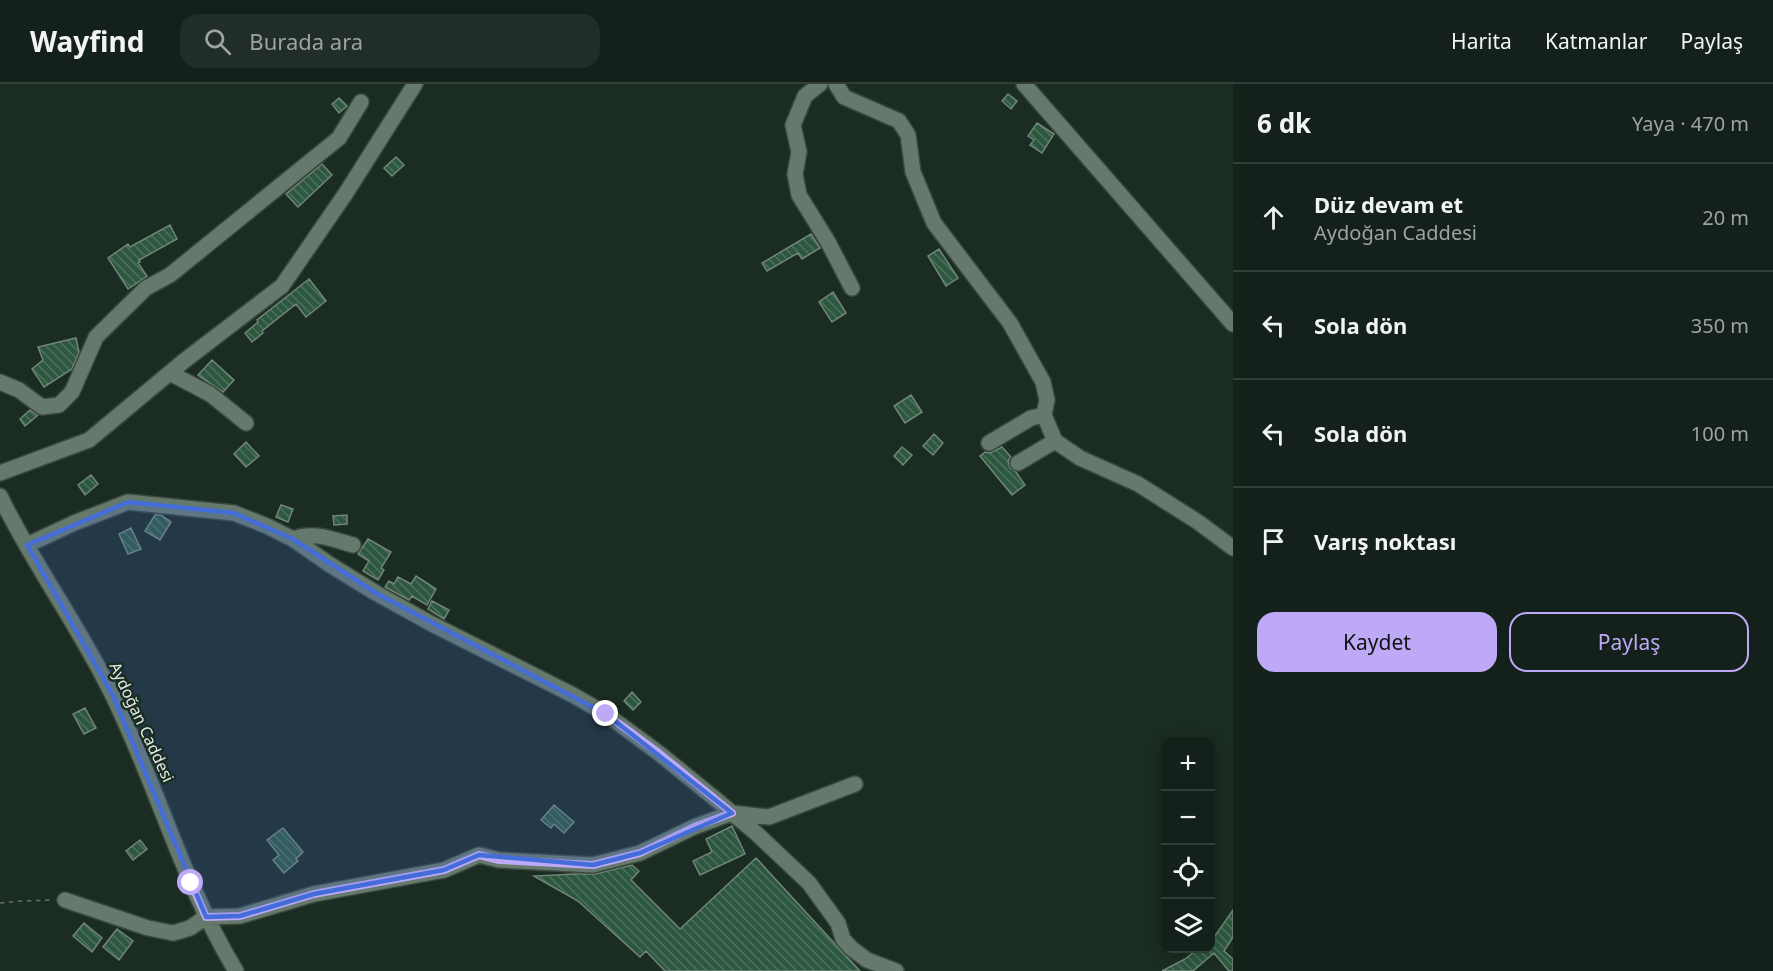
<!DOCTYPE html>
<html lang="tr">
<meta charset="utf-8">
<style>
body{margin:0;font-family:"Noto Sans",sans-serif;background:#212e27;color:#f1f3f6}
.controls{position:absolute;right:18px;bottom:18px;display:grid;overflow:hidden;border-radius:12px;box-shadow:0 3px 15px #0003}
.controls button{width:54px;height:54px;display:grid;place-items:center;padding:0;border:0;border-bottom:2px solid #333e39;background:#14211a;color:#f1f3f6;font:30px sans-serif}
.stop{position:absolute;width:18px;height:18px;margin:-14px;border:4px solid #bda9f5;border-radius:50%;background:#fff}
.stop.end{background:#bda9f5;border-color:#fff;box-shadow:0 2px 6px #0008}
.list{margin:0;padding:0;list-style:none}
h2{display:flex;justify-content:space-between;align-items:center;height:78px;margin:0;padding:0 24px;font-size:26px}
h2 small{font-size:20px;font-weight:400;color:#9da3a2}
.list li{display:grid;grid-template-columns:39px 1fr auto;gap:18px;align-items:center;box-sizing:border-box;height:108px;padding:0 24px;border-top:2px solid #333e39}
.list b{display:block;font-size:22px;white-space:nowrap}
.list p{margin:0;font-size:20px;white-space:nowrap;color:#9da3a2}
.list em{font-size:20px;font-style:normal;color:#9da3a2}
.actions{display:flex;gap:12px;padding:18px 24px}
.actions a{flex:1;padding:14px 0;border:2px solid #bda9f5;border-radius:18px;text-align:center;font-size:21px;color:#bda9f5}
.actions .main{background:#bda9f5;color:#111}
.icon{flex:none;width:33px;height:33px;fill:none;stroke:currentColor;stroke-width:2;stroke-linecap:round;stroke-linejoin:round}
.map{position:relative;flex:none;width:1233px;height:887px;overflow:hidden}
header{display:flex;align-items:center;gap:36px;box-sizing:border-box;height:84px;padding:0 30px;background:#14211a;border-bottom:2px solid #333e39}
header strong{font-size:28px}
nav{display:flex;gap:33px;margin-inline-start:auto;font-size:21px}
.search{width:420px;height:54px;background:#212e27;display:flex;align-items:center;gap:15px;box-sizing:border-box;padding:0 21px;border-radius:18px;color:#9da3a2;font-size:22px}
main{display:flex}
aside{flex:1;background:#14211a}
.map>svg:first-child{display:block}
.building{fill:url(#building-back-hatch);stroke:#718578;stroke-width:1.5}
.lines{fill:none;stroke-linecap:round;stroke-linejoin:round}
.minor-casing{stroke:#39483f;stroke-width:18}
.path{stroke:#637269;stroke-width:1.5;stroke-dasharray:4.5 4.5;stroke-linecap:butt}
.minor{stroke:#65796c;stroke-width:15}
.route{stroke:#bda9f5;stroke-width:8}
.marked{fill:#446dda;fill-opacity:0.2;stroke:#446dda;stroke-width:4.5;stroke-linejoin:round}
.labels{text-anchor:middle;stroke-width:5;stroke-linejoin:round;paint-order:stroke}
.street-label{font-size:16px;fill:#e0ebe4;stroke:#1b2c22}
</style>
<header>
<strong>Wayfind</strong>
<div class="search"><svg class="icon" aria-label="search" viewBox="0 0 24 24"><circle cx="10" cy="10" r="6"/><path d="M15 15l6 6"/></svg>Burada ara</div>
<nav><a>Harita</a><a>Katmanlar</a><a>Paylaş</a></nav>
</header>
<main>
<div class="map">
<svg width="1233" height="887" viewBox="0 0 1233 887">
<defs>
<pattern id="building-back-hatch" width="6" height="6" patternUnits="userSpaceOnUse" patternTransform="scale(1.5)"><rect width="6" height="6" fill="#2d583f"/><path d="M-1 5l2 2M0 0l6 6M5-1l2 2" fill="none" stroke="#4b705b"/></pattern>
</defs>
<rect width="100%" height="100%" fill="#1b2c22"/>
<path class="building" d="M1008,10L1017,17L1011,25L1002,17Z
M339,14L347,22L339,29L332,20Z
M1037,39L1054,50L1042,69L1030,61L1034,56L1028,52Z
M396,73L404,81L392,92L384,84Z
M322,80L332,91L298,123L286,110Z
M170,141L177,155L139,176L140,178L138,179L147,192L128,205L108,174L128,160L130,163Z
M811,150L820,164L802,175L798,169L767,187L762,179Z
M939,165L958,194L946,202L928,172Z
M309,195L326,217L306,233L296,220L262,247L263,249L252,258L245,249L258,238L257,236Z
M833,208L846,229L832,238L819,218Z
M76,254L79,268L72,285L44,303L32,285L43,276L38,263Z
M212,276L234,296L223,308L198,291Z
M911,311L922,328L905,339L894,322Z
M30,326L38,331L25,342L20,335Z
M934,350L943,359L933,371L923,362Z
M246,358L259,372L246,383L234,370Z
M902,363L912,371L903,381L894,372Z
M1002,363L1011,373L1008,377L1010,384L1016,388L1025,401L1012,411L980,372L985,368L990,369Z
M91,391L98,400L85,411L78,401Z
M281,421L293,425L288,438L276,433Z
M155,431H161L171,438L160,456L145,447Z
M347,431V440L334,441L333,432Z
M131,444L141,465L128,470L119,450Z
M368,455L391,468L381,484L384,486L378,496L363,487L369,477L358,470Z
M416,492L436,505L427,521L412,512L409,516L385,503L389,497L394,500L398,493L411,500Z
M432,517L449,526L444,535L428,525Z
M632,608L641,618L633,626L624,617Z
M85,624L96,644L84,650L73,630Z
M554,721L574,738L564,749L554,740L551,744L541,736Z
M732,742L745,770L700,791L693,777L712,768L706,755Z
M283,744L303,768L296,775L298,777L284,789L273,776L279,771L267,756Z
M140,756L147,765L133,776L126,767Z
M756,774L860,887H665L646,867L640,873L578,817L534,792L575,790H595L632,781L639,787L631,796L680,845Z
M1233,826V853L1224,867L1233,875V887H1229L1214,869L1193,887H1162L1185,875L1199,864H1210V859Z
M84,839L102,854L92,868L73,852Z
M117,845L133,857L119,876L103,863Z"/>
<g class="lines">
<defs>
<path id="minor" d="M820,0L805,12L793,41L799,68L795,90L799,111L828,158L852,204
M836,0L844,13L899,37L908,51L913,88L934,139L1010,239L1043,298L1047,316L1044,331L1055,357L1080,374L1138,400L1198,438L1233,464
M1024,0L1233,240
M170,289L210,310L246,339
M0,298L19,306L42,323L59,321L72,308L96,253L146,204L170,191L339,54L361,18
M989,359L1031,334L1044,331
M1018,379L1055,357
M0,389L89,356L184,277L282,202L346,109L415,0
M0,412C33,480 79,542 112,610C157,701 183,800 236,887
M293,455C313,447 332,455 353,461
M27,461L74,439L128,418L234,429L267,442L293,455L329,480L376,509L432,540L573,611L606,630L660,670L713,713L756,749L809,799L838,839L843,855L851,864L867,876L896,887
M65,816L148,844L173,849L190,844L206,833L240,832L314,810L444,786L479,771L499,776L593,781L640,769L694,743L732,729L769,733L855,700"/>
</defs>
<use href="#minor" class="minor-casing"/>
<path class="path" d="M0,819L21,817L53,816"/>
<use href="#minor" class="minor"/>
</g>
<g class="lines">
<path class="route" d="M191,799L206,833L240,832L314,810L444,786L479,771L499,776L593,781L640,769L694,743L732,729L660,670L606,630"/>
</g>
<path class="marked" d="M128,418L234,429L293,455L376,509L606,630L732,729L640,769L593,781L479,771L444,786L314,810L240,832L206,833L112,610L27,461Z"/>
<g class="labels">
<g class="street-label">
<text transform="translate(142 638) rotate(65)" y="6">Aydoğan Caddesi</text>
</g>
</g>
</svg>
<div class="controls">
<button>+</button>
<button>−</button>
<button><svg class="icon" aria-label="locate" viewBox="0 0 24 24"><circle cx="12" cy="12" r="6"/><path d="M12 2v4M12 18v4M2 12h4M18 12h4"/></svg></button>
<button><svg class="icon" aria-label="layers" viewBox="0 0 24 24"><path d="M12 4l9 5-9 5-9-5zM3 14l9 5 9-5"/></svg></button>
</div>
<div class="stop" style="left:191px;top:799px"></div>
<div class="stop end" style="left:606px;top:630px"></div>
</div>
<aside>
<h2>6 dk<small>Yaya · 470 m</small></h2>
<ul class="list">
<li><svg class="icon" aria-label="ahead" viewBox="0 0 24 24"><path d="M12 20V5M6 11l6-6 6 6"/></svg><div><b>Düz devam et</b><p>Aydoğan Caddesi</p></div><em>20 m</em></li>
<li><svg class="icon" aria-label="left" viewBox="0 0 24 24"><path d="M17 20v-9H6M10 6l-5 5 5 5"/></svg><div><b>Sola dön</b></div><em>350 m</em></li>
<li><svg class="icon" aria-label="left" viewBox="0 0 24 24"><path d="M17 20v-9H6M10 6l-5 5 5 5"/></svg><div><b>Sola dön</b></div><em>100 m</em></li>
<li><svg class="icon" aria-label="arrive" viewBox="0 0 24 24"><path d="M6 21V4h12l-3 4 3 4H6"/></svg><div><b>Varış noktası</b></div></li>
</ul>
<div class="actions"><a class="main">Kaydet</a><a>Paylaş</a></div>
</aside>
</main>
